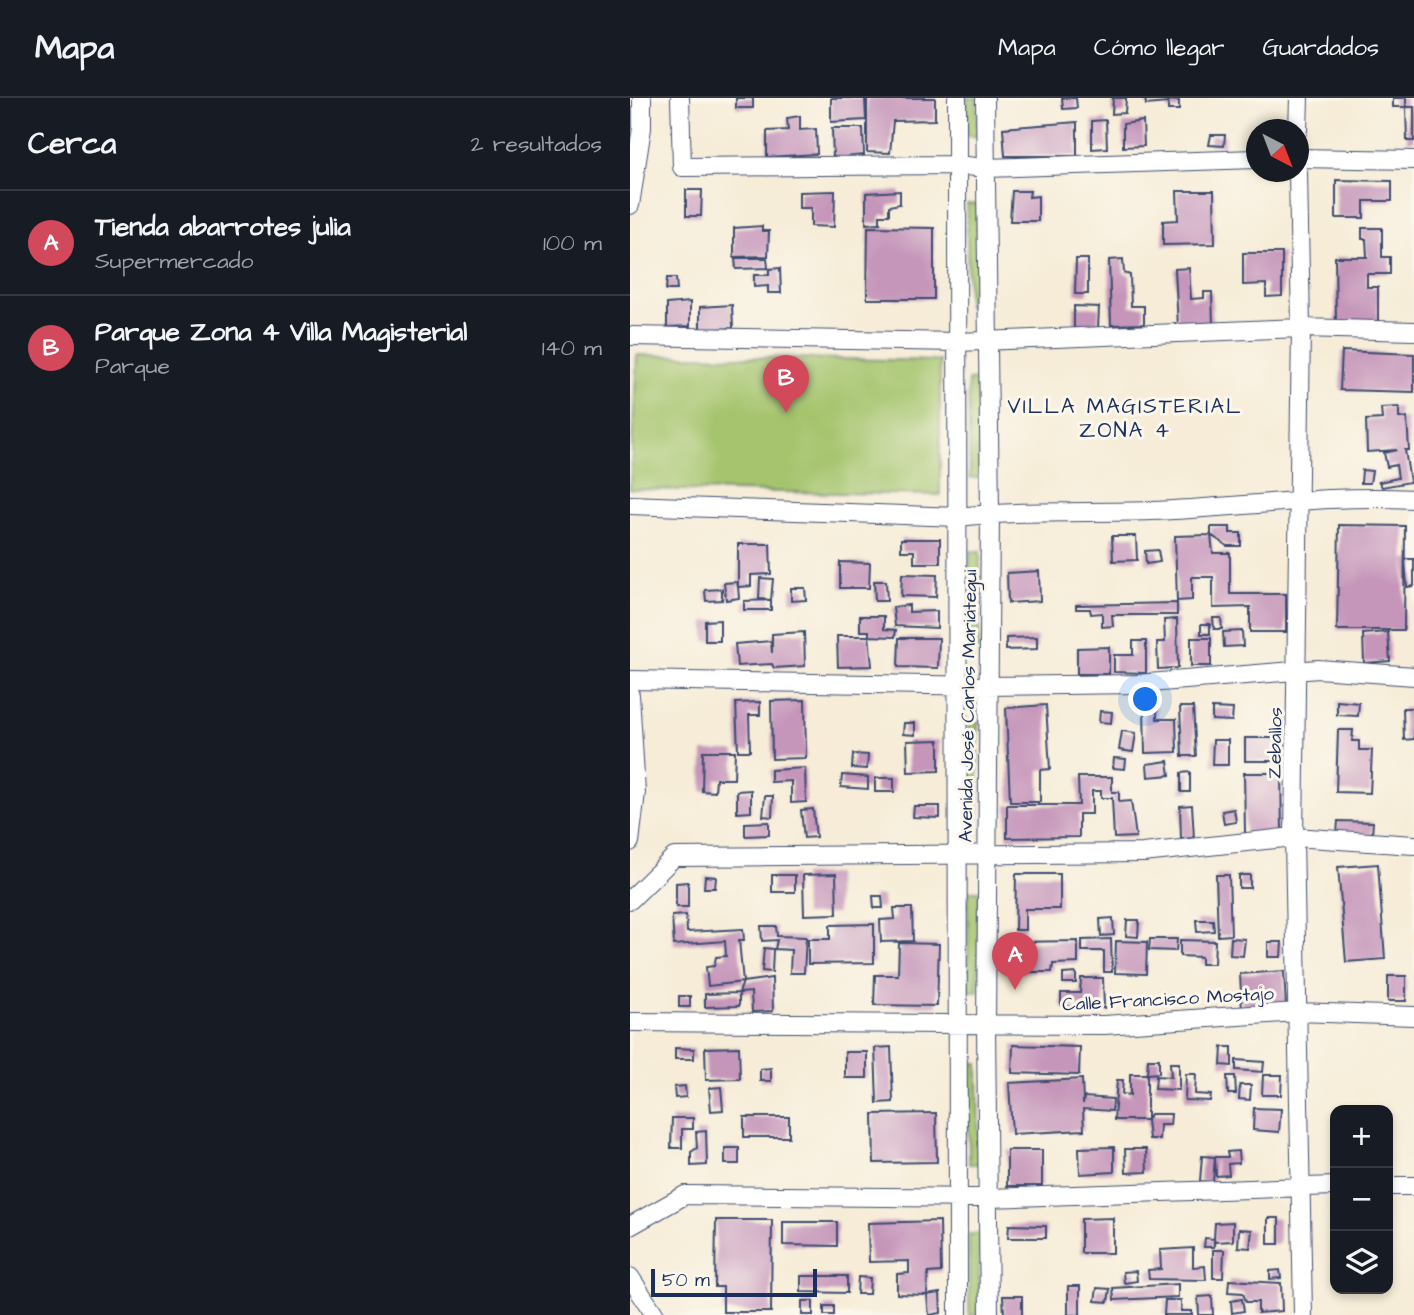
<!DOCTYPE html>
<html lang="es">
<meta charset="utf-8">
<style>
body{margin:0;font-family:"Architects Daughter",sans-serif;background:#242831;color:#f1f3f6}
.controls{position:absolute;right:21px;bottom:21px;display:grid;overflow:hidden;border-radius:14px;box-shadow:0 4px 10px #0003}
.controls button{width:63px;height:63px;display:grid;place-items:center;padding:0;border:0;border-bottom:2px solid #363941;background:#171b24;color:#f1f3f6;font:35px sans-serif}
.compass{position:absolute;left:616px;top:21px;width:63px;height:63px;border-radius:50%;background:#171b24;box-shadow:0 4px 10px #0003;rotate:138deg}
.scale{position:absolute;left:21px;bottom:18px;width:166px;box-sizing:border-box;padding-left:7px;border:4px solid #1b2f5e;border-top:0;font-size:19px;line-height:24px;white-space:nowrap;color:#1b2f5e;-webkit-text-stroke:5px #fbf7ec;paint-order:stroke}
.you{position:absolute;left:516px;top:602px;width:24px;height:24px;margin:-18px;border:5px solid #fff;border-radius:50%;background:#1a73e8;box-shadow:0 0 0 10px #1a73e833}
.badge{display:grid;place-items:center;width:46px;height:46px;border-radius:50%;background:#d1495b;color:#fff;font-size:23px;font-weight:700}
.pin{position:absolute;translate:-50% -58px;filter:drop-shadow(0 2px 4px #0008)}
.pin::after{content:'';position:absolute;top:37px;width:24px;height:21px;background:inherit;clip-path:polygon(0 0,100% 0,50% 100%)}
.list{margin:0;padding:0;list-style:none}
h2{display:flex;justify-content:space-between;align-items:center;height:91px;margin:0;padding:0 28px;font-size:30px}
h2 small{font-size:23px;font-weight:400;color:#9ea1a6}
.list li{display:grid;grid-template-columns:46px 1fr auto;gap:21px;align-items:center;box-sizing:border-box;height:105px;padding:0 28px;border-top:2px solid #363941}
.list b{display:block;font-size:26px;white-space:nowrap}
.list p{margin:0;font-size:23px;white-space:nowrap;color:#9ea1a6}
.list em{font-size:23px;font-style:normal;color:#9ea1a6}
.icon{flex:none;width:38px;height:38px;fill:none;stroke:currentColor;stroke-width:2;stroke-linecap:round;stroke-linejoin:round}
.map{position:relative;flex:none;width:784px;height:1217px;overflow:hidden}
header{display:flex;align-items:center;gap:42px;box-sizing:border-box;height:98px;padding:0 35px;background:#171b24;border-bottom:2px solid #363941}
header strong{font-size:33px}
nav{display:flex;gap:38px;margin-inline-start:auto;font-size:24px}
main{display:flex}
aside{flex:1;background:#171b24}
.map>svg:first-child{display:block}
.green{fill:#a5c46d;stroke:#607a66;stroke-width:2}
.building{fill:#c595ba}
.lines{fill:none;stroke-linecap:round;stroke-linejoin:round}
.minor-casing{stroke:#3c4b70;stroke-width:20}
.minor{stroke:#fff;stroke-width:18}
.labels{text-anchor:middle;stroke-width:6;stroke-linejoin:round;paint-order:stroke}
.street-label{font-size:19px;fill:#1b2f5e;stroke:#fbf7ec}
.neighbourhood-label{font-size:21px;letter-spacing:2px;fill:#1b2f5e;stroke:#fbf7ec}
</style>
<header>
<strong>Mapa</strong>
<nav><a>Mapa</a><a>Cómo llegar</a><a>Guardados</a></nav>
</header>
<main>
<aside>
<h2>Cerca<small>2 resultados</small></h2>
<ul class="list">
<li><span class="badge">A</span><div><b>Tienda abarrotes julia</b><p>Supermercado</p></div><em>100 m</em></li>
<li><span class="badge">B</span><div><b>Parque Zona 4 Villa Magisterial</b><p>Parque</p></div><em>140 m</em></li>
</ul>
</aside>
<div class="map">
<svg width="784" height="1217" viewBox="0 0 784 1217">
<rect width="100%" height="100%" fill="#fbf7ec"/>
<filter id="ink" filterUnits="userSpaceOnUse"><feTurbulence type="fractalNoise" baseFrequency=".0143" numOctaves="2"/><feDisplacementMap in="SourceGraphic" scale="14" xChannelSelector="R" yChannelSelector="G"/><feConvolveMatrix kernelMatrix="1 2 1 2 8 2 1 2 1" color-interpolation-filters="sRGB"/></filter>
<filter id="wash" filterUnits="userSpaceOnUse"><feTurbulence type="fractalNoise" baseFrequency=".00686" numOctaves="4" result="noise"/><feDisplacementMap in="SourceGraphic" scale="28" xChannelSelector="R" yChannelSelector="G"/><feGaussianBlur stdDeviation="1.57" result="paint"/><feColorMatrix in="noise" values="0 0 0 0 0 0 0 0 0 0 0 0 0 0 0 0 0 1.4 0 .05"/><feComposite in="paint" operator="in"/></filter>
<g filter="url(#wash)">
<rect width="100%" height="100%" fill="#f6ecd7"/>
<path class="green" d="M337,0H347V38H337Z
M337,106H347L348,208H338Z
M7,257L310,263V397L0,391Z
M348,282L350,380H340L338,282Z
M340,453L350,454L349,552H340Z
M339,623H348V720H337Z
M338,793H349L348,893H338Z
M338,965H348L349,1066H339Z
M339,1136H349V1217H339Z"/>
<g id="blocks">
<path class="building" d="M106,0H123V10H106Z
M201,0H235L236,22L201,24Z
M237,0H305V22L263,23L260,55L237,54Z
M432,0H446L447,10L433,11Z
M483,0H496L495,15L482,16Z
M515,0H537V5L516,7Z
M763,0H776V9H763Z
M538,2L549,3V12H538Z
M776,9H784V43H777Z
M170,18V32L186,31L187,56L137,59V33L158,32L157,20Z
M476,22L477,50L462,51V23Z
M513,23L514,48L493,49V26Z
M447,24V58H375L373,30Z
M202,30H233L234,57L203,60Z
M581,37H595L594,48L579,47Z
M706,82L762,83V103H734V120H706Z
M56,92H72L71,118H56Z
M205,93L204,129L181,128V110H169V94Z
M270,93V106L259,108V117H250V125L236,126V95Z
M382,93H400L399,99L408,98V123H380Z
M547,93H584L585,146L533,147V123L548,122Z
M132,128V133H139L138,158L104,159V130Z
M238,129L304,130V201H237Z
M732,130H752V159H760V176H737V189H748V223L706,224L705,159H737L736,141H732Z
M613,155H652V198L636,199V186L613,187Z
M105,160H137L138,170L106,171Z
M446,161H458V196H445Z
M493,161L494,175L500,177L501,208H514V226L481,227L479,162Z
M150,170L151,195H138V188L124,189V177H139V171Z
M559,170L561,201L574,200V194H582L583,228L548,229L545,171Z
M37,180H46L47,192H36Z
M60,204V228L37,229V206Z
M102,207L103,230L70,232V209Z
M444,208L469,209L468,230H444Z
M712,253L784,256V294L710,292Z
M769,309V320H777L779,352H775L780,384L752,389L749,384L768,380L766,367L757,369L754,355L767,352L737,354L736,322L752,321L751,310Z
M732,372L742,373L740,385H731Z
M709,427L775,428L774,532H707Z
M581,429H600V435H611V448H597L581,437Z
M581,437L583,455H600V496H656V534H620V509L583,510V479H562V502L547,503L545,438Z
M482,438H506L507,462L483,463Z
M271,441H310V465H284V453H271Z
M108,446H140L141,476L121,477V488L108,489L109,500L96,502L94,485L107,484L108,489Z
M528,452L530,464L516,466L515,453Z
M775,461H784V488L777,489Z
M210,464L240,465L239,490H210Z
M409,473L410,503L378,505L377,475Z
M272,476L307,477L306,499L271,498Z
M130,480L143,481L141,502L129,501Z
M244,483H256L257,503H245Z
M161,490H175L176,502L161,503Z
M92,491V502L76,503L75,492Z
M141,502V512H114V503Z
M547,505V517H482L483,528L472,529V515L461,516L460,511H446V507Z
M279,507V514L307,513V530L265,528L263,509Z
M230,518H254V531L266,532L265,539L239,538V533H230Z
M583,520H591L592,531H584Z
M547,521L548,570L528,571L527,544H535L534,522Z
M90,522V543H75V523Z
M571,526H580V536H571Z
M612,533L613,548L594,549L593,534Z
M174,534L175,568L144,570L142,566L107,568L105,546L141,543L142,555V536Z
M758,534L760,563L734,565L733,536Z
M207,538H239L242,568L208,569Z
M407,539V551L376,552V540Z
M269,540H309L308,570L268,569Z
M561,540H581V568H561Z
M503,543H516V575L484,574V557H503Z
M479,549V576H447V550Z
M175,602L176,660L142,661L141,603Z
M707,603L729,605L728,618L707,617Z
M130,604V617H119L120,653H108L106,605Z
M416,607L420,671L410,672V704H380L376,610Z
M514,609H527V621H546L547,654L515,655Z
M550,609H563L566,658H552Z
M582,610L603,611L602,623L582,622Z
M773,610H784V641L774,642Z
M470,613L482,614L481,625L469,624Z
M274,625H285V637L273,636Z
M708,632H723L722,643H729V652H742L740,695L706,694Z
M492,633L506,635L503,654L489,652Z
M615,640H651V663H615Z
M309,642V673L278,674L277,643Z
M583,642H598V667H582Z
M73,653H105L104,681H86L85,694L72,693Z
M223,656L238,657L237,671L222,670Z
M484,660L496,661L495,671L483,670Z
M538,663L540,677L518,679L517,666Z
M175,670L176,704L161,705V683L141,684V672Z
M560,674V694H551V675Z
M614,675H651L652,734L615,735Z
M212,677L238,679V691L211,689Z
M448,679H482V694H489V704L501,703L506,739L484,740L482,700H471V693H462V716H449V739L377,740V707H449Z
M245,680H264V694H245Z
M121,692V714L107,715V693Z
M135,698H143L142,719L133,718Z
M562,707L564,740L551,741L550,708Z
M284,708H310V720L283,719Z
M183,711L186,739L174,740L171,712Z
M604,711L606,724L594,726L592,713Z
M708,723L743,724L742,737L707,736Z
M139,724V737L115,738V725Z
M748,766L755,861L716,864L708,769Z
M206,776L207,816L174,817L173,777Z
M386,776H430V811H395V832H385Z
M142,777H165V794H142Z
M586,777H599L601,837L588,838Z
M609,777H620V790H609Z
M75,778L86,779L85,790H74Z
M58,784V809H46V785Z
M243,798H252L253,810H244Z
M264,810H282L283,843L251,844L250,822L265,821Z
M56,817L57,834L113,831L114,842H109L113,884L78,888L76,869L84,868L86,859L96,858L95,843L44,847L42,818Z
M483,820L484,837L471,838L470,821Z
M497,822H509L508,839L496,838Z
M566,822H583L584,833L567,834Z
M244,826V865L178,866V841H200V827Z
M131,828H146L147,838L176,839L174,875H160L161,852L145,851L147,842L132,843Z
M601,840L615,841L613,858L600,857Z
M481,841L482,874H474V853H452V842Z
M520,841H547L546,853L519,852Z
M550,842L585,843L584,866H571V859L550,858Z
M448,843V865L423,866L422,874H380V844Z
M486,843L517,844L516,876L485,875Z
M638,844H652L651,859H638Z
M269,845L309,846L307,908L244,907L245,877H268Z
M134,850L143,851L142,874L132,873Z
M654,873L656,909L612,913L610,876Z
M446,875V885H433V876Z
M758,878H776V903H758Z
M142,880L143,913L122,914L121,894L109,895L113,884Z
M451,880H473L474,910L431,908V895H450Z
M109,895V908L75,909V896Z
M49,898H60V909H49Z
M383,947L450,949L449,977L382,975Z
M109,949L110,981L76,982L75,950Z
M261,949L263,1004L247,1005L245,950Z
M592,949H602V968L591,967Z
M45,950L64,951V961H45Z
M215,954H237V980H215Z
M518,961H529V975L517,976Z
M606,962L634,964L633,974L606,972Z
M540,965H549V992L525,991L526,978L541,979Z
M141,970V983H130V971Z
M500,976H517V1022L520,1016H541L540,1027H530L529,1041H519L517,1022H484L487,982H493L492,996L500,997Z
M556,976H566L565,996L581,997L580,1003L555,1002Z
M633,977H652L651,997H632Z
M597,978H605L606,996H598Z
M452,981L453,1006L454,999L483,1001L482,1013L453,1011L454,1032L382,1036L379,985Z
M610,987H621L620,1002L609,1001Z
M55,988L56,999L45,1000L44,989Z
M91,989L93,1012L81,1013L79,990Z
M624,1010L651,1011L649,1034L623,1032Z
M306,1015L307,1064L244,1065L243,1016Z
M114,1019H159V1039H114Z
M42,1020H63V1031H52V1050H41Z
M76,1033L77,1067L61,1068V1054L67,1050L66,1034Z
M484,1049V1074L450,1076L449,1050Z
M95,1050H109V1066H95Z
M495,1051H516L517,1074L496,1075Z
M377,1052H412V1088H377Z
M608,1053L609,1065L598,1066L599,1077L586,1078L585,1059H598L597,1054Z
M572,1058L585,1059L583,1084L570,1083Z
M483,1120V1155H451V1121Z
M638,1120H649V1146H638Z
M86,1122H142L141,1214H93V1189H85Z
M310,1123L311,1174L298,1175L297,1197L267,1196V1176L279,1175V1163L239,1164L238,1125Z
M153,1124H207V1148L153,1147Z
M603,1124V1143L585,1144L584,1141V1149H574L575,1140L584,1141L585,1125Z
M379,1127L416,1128V1140H378Z
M609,1131L622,1132L620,1150L608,1149Z
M563,1150V1169L575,1168L576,1182L519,1181L518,1172L531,1171L530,1152Z
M583,1152H594L593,1180H583Z
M650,1172L651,1180L640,1181V1173Z
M506,1173L507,1183L494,1185L493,1174Z
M171,1178H217V1195L171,1194Z
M228,1179L240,1180L239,1196H227Z
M599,1182L651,1185L652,1213L628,1215V1204H616L613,1195L598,1194Z
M548,1186V1199L484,1202L483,1190Z
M438,1188H450V1217H438Z
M467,1190L480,1191L478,1204L465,1203Z
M310,1195L311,1215L299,1217L297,1197Z
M373,1198H392V1217H374Z
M582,1198L583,1217H569L568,1199Z
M612,1201L614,1213L602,1215L601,1203Z
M535,1202H551V1213H562V1217H534Z
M172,1203H183V1217H172Z
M194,1208H204V1217H194Z"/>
</g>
</g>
<g filter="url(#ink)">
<use href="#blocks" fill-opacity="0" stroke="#3c4b70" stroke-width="2"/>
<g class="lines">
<defs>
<path id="minor" d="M50,0L52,69L327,67L355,70L626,61
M327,0L328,1217
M355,0L360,415L356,928L359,1217
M668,32L669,0
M668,60L784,62
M668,74L671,230L664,739L673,1217
M0,107L12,30V0
M0,238L328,244L671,230L784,233
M0,407L328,419C392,412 457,415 521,413C609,410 695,396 784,401
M0,582L356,588L507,586L688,571L784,578
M0,597L6,694L0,744
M0,802L44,759L513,755L664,739L784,747
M0,924L474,927L667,914L784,918
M758,1088H784
M0,1128L55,1097L358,1100L705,1088
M0,1179L25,1217"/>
</defs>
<use href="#minor" class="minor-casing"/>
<use href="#minor" class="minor"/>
</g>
</g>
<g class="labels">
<g class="street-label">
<text transform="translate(337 608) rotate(-89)" y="7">Avenida José Carlos Mariátegui</text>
<text transform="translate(644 645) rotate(-89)" y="7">Zeballos</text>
<text transform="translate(538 900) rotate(-3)" y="7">Calle Francisco Mostajo</text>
</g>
<g class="neighbourhood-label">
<text x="495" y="315">VILLA MAGISTERIAL<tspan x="495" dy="24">ZONA 4</tspan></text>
</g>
</g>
</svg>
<div class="controls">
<button>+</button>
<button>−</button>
<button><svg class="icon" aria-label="layers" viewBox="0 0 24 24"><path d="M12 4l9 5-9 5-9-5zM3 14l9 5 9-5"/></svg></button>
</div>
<svg class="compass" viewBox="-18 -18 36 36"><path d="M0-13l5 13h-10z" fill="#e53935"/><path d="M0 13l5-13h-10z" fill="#9ea1a6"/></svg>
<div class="scale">50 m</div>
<div class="you"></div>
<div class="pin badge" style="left:385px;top:892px">A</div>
<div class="pin badge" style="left:156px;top:315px">B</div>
</div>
</main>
